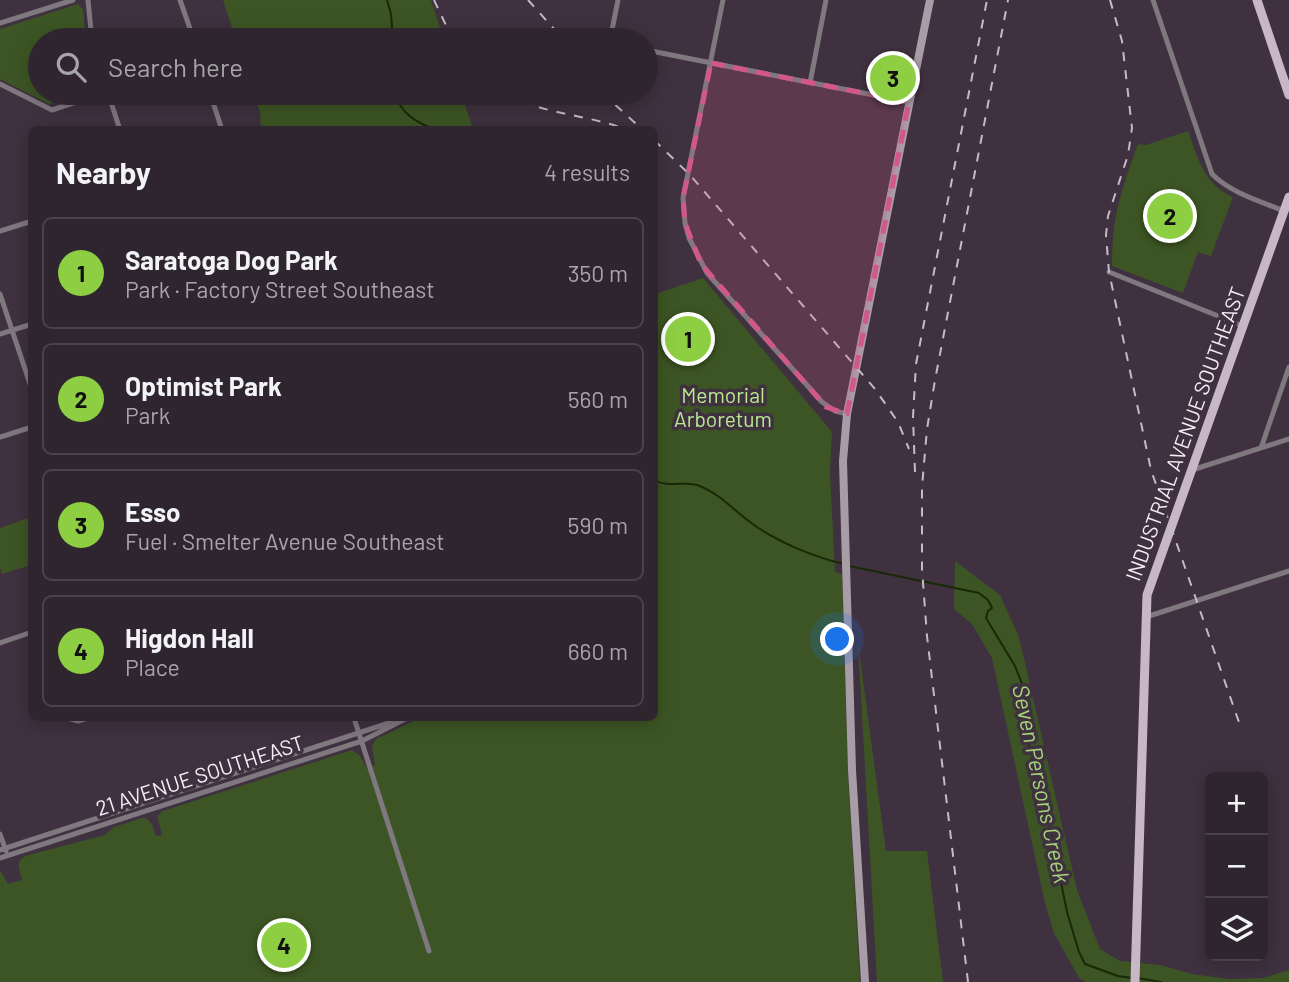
<!DOCTYPE html>
<meta charset="utf-8">
<style>
body{margin:0;font-family:Barlow,sans-serif;background:#372d37;color:#f1f3f6}
.controls{position:absolute;right:21px;bottom:21px;display:grid;overflow:hidden;border-radius:10px;box-shadow:0 4px 18px #0003}
.controls button{width:63px;height:63px;display:grid;place-items:center;padding:0;border:0;border-bottom:2px solid #4a424b;background:#2f252f;color:#f1f3f6;font:35px sans-serif}
.you{position:absolute;left:838px;top:640px;width:24px;height:24px;margin:-18px;border:5px solid #fff;border-radius:50%;background:#1a73e8;box-shadow:0 0 0 10px #1a73e833}
.badge{display:grid;place-items:center;width:46px;height:46px;border-radius:50%;background:#8ece43;color:#111;font-size:23px;font-weight:700}
.pin{position:absolute;translate:-50% -50%;border:4px solid #fff;box-shadow:0 2px 7px #0006}
.list{margin:0;padding:0;list-style:none}
h2{display:flex;justify-content:space-between;align-items:center;height:91px;margin:0;padding:0 28px;font-size:30px}
h2 small{font-size:23px;font-weight:400;color:#a7a5aa}
.list li{display:grid;grid-template-columns:46px 1fr auto;gap:21px;align-items:center;box-sizing:border-box;height:112px;margin:0 14px 14px;padding:0 14px;border:2px solid #4a424b;border-radius:10px}
.list b{display:block;font-size:26px;white-space:nowrap}
.list p{margin:0;font-size:23px;white-space:nowrap;color:#a7a5aa}
.list em{font-size:23px;font-style:normal;color:#a7a5aa}
.icon{flex:none;width:38px;height:38px;fill:none;stroke:currentColor;stroke-width:2;stroke-linecap:round;stroke-linejoin:round}
.map{position:relative;flex:none;width:1289px;height:982px;overflow:hidden}
.search{position:absolute;background:#2f252f;box-shadow:0 4px 18px #0003;left:28px;top:28px;width:630px;height:77px;display:flex;align-items:center;gap:18px;box-sizing:border-box;padding:0 24px;border-radius:38px;color:#a7a5aa;font-size:26px}
.panel{position:absolute;background:#2f252f;box-shadow:0 4px 18px #0003;left:28px;top:126px;width:630px;height:595px;border-radius:10px}
.map>svg:first-child{display:block}
.green{fill:#3d5524}
.lines{fill:none;stroke-linecap:round;stroke-linejoin:round}
.stream{stroke:#192908;stroke-width:2}
.street{stroke:#7f787f;stroke-width:5}
.secondary{stroke:#a89ca7;stroke-width:8}
.primary{stroke:#c8b8c7;stroke-width:9}
.rail{stroke:#c5bbc5;stroke-width:2;stroke-dasharray:9 9;stroke-linecap:butt}
.marked{fill:#d25889;fill-opacity:0.2;stroke:#d25889;stroke-width:5;stroke-dasharray:14 9;stroke-linejoin:round}
.labels{text-anchor:middle;stroke-width:7;stroke-linejoin:round;paint-order:stroke}
.park-label{font-size:21px;fill:#bae98f;stroke:#3f313f}
.street-label{font-size:21px;fill:#f6edf5;stroke:#3f313f}
.water-label{font-size:23px;font-style:italic;fill:#a5d37a;stroke:#3f313f}
</style>
<div class="map">
<svg width="1289" height="982" viewBox="0 0 1289 982">
<rect width="100%" height="100%" fill="#3f313f"/>
<path class="green" d="M223,0H431L444,40H236Z
M78,4L83,10L86,40H40V93H73L74,96L49,104L0,79V29Z
M253,93H461L473,129H261L260,112Z
M1188,131C1198,159 1204,184 1233,197L1211,256L1198,252L1183,293L1112,266C1112,216 1121,191 1138,144L1146,145Z
M703,278L832,432L830,472L835,572L842,574L848,773L860,982H0V870L8,884L22,880C20,869 14,863 25,856L105,835L114,827L142,818H146L152,824L156,836L162,835L157,816L163,811L352,750L360,756L367,768L375,765L372,746L376,739L420,718H654L655,294Z
M31,517V565L2,574L0,567V528Z
M955,561L1000,595L1019,637L1077,890L1100,949L1120,961L1160,965L1192,974L1230,979L1263,978L1289,970V982H1086L1079,978L1054,933L1045,903L992,658L972,624L954,609Z
M858,643L886,851H927L943,982H877Z"/>
<g class="lines">
<path class="stream" d="M387,0L391,14L393,40
M394,93C402,114 414,121 435,130
M654,480C668,488 682,481 697,485C720,493 735,512 754,525C780,543 814,557 844,564
M849,566L979,593L988,600L992,608L988,611L986,618L1015,666L1026,694L1029,746L1037,770L1041,800L1050,828L1067,912L1079,952L1085,964L1118,976L1132,978
M1137,978L1161,982"/>
<path class="street" d="M88,0L92,40
M180,0L194,40
M723,0L683,198L685,223L689,238L707,273L822,402L835,411L847,414
M1153,0L1212,174C1231,193 1260,201 1284,211
M0,23L73,0
M610,40L618,0
M646,50L909,102
M810,83L826,0
M0,84L52,110L104,93
M108,93L120,130
M210,93L222,130
M0,231L32,221
M1109,272L1243,326
M0,294L32,390
M0,334L32,324
M0,437L32,427
M1261,448L1289,367
M1192,470L1289,439
M1146,617L1289,571
M0,643L32,632
M68,718L78,721L88,718
M354,718L429,951
M0,834L6,851
M0,850L392,722
M0,858L362,741L407,718"/>
<path class="secondary" d="M865,982L852,770L843,461L847,414L930,0"/>
<path class="primary" d="M1257,0L1289,95
M1135,982L1147,595L1289,197"/>
<path class="rail" d="M434,0L453,40
M528,0L564,40
M1110,0L1122,41L1132,128L1128,155L1108,216L1106,235L1109,272L1151,470L1241,728
M506,93C542,115 588,114 627,130
M602,93L643,130
M654,140L690,175L875,389L898,422L909,449
M915,472L913,417L916,364L987,0
M968,982L927,636L922,569V487L927,429L935,380L1008,0"/>
</g>
<path class="marked" d="M711,63L909,102L847,414L826,407L701,264L685,223L683,198Z"/>
<g class="labels">
<g class="park-label">
<text x="723" y="403">Memorial<tspan x="723" dy="24">Arboretum</tspan></text>
</g>
<g class="street-label">
<text transform="translate(1186 434) rotate(-70)" y="7">INDUSTRIAL AVENUE SOUTHEAST</text>
<text transform="translate(200 776) rotate(-18)" y="7">21 AVENUE SOUTHEAST</text>
</g>
<g class="water-label">
<text transform="translate(1041 784) rotate(78)" y="8">Seven Persons Creek</text>
</g>
</g>
</svg>
<div class="controls">
<button>+</button>
<button>−</button>
<button><svg class="icon" aria-label="layers" viewBox="0 0 24 24"><path d="M12 4l9 5-9 5-9-5zM3 14l9 5 9-5"/></svg></button>
</div>
<div class="you"></div>
<div class="pin badge" style="left:688px;top:339px">1</div>
<div class="pin badge" style="left:1170px;top:216px">2</div>
<div class="pin badge" style="left:893px;top:78px">3</div>
<div class="pin badge" style="left:284px;top:945px">4</div>
<div class="search"><svg class="icon" aria-label="search" viewBox="0 0 24 24"><circle cx="10" cy="10" r="6"/><path d="M15 15l6 6"/></svg>Search here</div>
<section class="panel">
<h2>Nearby<small>4 results</small></h2>
<ul class="list">
<li><span class="badge">1</span><div><b>Saratoga Dog Park</b><p>Park · Factory Street Southeast</p></div><em>350 m</em></li>
<li><span class="badge">2</span><div><b>Optimist Park</b><p>Park</p></div><em>560 m</em></li>
<li><span class="badge">3</span><div><b>Esso</b><p>Fuel · Smelter Avenue Southeast</p></div><em>590 m</em></li>
<li><span class="badge">4</span><div><b>Higdon Hall</b><p>Place</p></div><em>660 m</em></li>
</ul>
</section>
</div>
